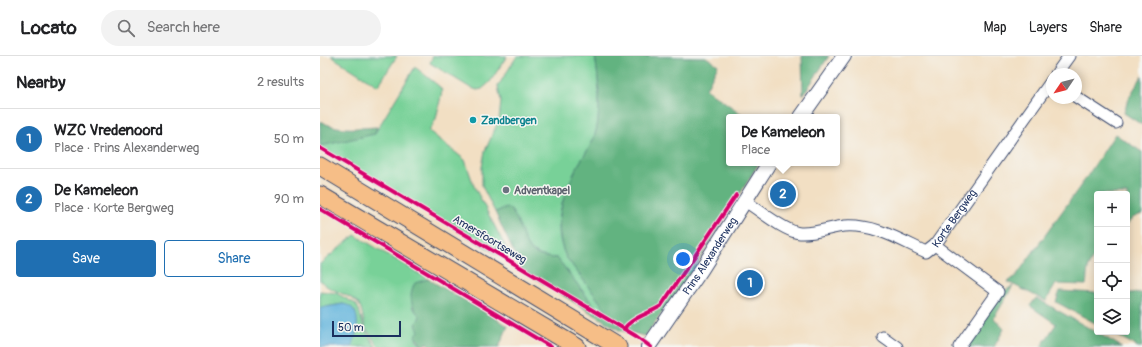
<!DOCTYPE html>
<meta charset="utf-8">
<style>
body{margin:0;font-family:Pangolin,sans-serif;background:#f2f2f2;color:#202124}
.controls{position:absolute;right:12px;bottom:12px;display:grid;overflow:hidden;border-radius:4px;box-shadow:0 2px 10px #0003}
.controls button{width:36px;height:36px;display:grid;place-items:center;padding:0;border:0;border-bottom:1px solid #e0e0e0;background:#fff;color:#202124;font:20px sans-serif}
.compass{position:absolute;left:726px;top:12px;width:36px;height:36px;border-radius:50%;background:#fff;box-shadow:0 2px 10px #0003;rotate:235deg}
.scale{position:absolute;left:12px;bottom:10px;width:69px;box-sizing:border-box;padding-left:4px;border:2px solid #1b2f5e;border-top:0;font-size:11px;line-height:14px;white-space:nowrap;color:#1b2f5e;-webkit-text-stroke:3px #f6f6f2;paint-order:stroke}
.you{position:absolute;left:363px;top:203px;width:14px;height:14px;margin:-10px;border:3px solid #fff;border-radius:50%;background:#1a73e8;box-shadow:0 0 0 6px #1a73e833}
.badge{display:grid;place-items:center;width:26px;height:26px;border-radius:50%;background:#1f6fb2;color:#fff;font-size:13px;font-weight:700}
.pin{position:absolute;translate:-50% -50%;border:2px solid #fff;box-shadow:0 1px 4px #0006}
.popup{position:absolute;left:406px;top:58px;width:114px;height:52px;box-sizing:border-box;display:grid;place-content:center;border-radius:4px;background:#fff;filter:drop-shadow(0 1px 3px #0005);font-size:13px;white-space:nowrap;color:#757577}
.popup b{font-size:15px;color:#202124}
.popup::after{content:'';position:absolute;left:50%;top:100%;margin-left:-8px;border:8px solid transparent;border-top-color:#fff}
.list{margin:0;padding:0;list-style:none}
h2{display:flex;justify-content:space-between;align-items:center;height:52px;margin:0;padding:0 16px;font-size:17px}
h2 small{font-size:13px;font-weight:400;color:#757577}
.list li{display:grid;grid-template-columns:26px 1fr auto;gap:12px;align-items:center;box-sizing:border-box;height:60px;padding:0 16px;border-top:1px solid #e0e0e0}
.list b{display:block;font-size:15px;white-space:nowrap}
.list p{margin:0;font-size:13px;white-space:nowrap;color:#757577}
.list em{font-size:13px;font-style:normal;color:#757577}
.actions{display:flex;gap:8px;padding:12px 16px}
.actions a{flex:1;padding:9px 0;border:1px solid #1f6fb2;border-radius:4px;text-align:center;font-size:14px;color:#1f6fb2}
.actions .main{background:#1f6fb2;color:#fff}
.icon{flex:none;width:22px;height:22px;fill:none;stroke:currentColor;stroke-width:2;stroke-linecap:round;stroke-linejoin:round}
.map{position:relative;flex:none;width:822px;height:291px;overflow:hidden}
header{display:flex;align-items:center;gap:24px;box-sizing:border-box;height:56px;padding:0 20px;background:#fff;border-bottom:1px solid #e0e0e0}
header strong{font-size:19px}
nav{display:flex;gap:22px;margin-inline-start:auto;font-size:14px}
.search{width:280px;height:36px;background:#f2f2f2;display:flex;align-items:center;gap:10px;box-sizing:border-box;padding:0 14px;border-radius:22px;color:#757577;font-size:15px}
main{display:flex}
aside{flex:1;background:#fff}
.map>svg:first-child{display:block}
.green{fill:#78d198;stroke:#4a807b}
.forest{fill:#62b380;stroke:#3e716f}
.water{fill:#60b4dc;stroke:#3e729d}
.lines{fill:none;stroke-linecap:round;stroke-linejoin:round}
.minor-casing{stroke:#3b496d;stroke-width:13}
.tertiary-casing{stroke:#3b496d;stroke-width:16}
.primary-casing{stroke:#3b496d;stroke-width:19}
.minor{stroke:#fff;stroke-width:11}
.tertiary{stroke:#fff;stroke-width:14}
.primary{stroke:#f6be87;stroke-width:17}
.cycleway-casing{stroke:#f6f6f2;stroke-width:6}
.cycleway{stroke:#d6006c;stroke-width:4}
.culture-dot{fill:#0f9aa8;stroke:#f6f6f2;stroke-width:1.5}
.worship-dot{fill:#6b7280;stroke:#f6f6f2;stroke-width:1.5}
.labels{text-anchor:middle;stroke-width:3;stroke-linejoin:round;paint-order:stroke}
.culture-label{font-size:11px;font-weight:bold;fill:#0d838f;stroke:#f6f6f2;text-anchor:start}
.worship-label{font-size:11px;font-weight:bold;fill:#5b616d;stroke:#f6f6f2;text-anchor:start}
.street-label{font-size:11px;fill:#1b2f5e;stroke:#f6f6f2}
</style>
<header>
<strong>Locato</strong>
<div class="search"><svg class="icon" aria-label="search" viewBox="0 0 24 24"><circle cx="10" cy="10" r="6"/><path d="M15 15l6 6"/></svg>Search here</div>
<nav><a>Map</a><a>Layers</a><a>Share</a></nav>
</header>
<main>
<aside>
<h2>Nearby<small>2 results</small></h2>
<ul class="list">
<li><span class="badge">1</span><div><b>WZC Vredenoord</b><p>Place · Prins Alexanderweg</p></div><em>50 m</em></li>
<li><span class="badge">2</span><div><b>De Kameleon</b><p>Place · Korte Bergweg</p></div><em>90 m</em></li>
</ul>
<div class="actions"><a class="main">Save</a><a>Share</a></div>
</aside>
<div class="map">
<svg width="822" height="291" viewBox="0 0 822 291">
<rect width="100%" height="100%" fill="#f6f6f2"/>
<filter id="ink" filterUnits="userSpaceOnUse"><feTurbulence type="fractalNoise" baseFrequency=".025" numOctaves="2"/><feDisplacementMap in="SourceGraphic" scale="8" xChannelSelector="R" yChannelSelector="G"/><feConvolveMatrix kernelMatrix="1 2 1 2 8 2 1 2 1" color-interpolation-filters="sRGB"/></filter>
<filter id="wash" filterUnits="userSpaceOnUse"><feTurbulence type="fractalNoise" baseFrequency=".012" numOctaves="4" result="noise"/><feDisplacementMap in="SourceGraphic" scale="16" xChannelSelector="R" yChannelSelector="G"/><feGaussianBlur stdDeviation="0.9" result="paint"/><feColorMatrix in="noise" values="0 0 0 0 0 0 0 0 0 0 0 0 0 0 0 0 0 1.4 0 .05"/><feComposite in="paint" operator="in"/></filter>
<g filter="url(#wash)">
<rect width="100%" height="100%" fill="#f2dfc3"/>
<path class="green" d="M11,0H77L58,30Z
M113,0H187L170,26L162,33L157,34L149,31L110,7Z
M197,0H275C279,23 282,60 274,82C271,90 265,98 260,106C244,135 230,168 246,201L286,254L284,258L278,255L237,202C203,201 203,181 191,155L186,152L175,156L162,130V111L165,95L179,64L181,45L178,30Z
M95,11L120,31L122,35L116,63L109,75L145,104L154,130L188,196L185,203L0,92V90L55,77Z
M35,179L108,223L93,230V233L92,251L100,260L98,271L100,273L96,284L102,290L100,291H59C55,285 50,279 46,273C42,264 44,253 37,246C27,237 8,235 0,224V208Z
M0,235L16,237L36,248L39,254L44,272L56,291H32L36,278L35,255L23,248L0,252Z"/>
<path class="forest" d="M275,0L386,1L398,9L386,33L426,61H409V107H439L371,217L325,280L299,274L202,214L175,156L187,152L191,154C209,179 197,201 237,202L278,255L284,258L286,256V254L246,201C231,168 244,135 260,106C265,98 271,90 274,82C282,60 279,23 275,0Z
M482,0H509L483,39Z
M822,20V69L804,57L808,43Z
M0,65C17,75 38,72 57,71L55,78L0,90Z
M795,78L822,96V158L812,162L807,169V138H777V199C766,205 768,218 766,229L736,228L726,245L688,226L696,220L766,122Z
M108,223L188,270L179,291H111L107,287L102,290L95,280L99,275L96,269L100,260C91,251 88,239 95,227Z
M693,230L674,262L684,273L674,291H641L681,237Z
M740,235L777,237V268L736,246Z
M807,237H822V291H818L791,276H807Z
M716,242L802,291H721L736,268L710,250Z"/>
<path class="water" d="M23,248C44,251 37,278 32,291H0V252Z"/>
</g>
<g filter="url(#ink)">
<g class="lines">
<defs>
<g id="minor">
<path d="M736,18L749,0"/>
<path d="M756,41L796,67"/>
<path id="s1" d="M425,145C438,153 465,176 480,177C495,178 511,171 525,170C555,168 580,184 606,196L615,189L732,24"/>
<path d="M615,189L678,236L639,291"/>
<path d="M563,281L577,291"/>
</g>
<g id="tertiary">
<path d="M481,61L524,0"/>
<path id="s2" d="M328,291L381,214L449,107"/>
</g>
<path id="primary" d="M0,110L298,291
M0,139L257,291"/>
</defs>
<use href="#minor" class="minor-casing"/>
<use href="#tertiary" class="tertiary-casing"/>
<use href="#primary" class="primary-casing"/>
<use href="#minor" class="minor"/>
<use href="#tertiary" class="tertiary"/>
<use href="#primary" class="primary"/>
<defs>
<path id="cycleway" d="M0,92L316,280L331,291
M0,153L231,291
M304,273C311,262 330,257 341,250L416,139"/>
</defs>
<use href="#cycleway" class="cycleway-casing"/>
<use href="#cycleway" class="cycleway"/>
</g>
</g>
<circle class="culture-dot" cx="153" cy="64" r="4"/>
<circle class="worship-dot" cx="186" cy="134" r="4"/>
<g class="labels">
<g class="culture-label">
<text x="161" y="68">Zandbergen</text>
</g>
<g class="worship-label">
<text x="194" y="138">Adventkapel</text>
</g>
<g class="street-label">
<text dy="4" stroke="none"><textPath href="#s1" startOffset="240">Korte Bergweg</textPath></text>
<text transform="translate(170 183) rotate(31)" y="4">Amersfoortseweg</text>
<text dy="4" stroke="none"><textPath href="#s2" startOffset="110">Prins Alexanderweg</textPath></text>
</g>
</g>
</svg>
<div class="controls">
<button>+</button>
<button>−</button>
<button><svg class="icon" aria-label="locate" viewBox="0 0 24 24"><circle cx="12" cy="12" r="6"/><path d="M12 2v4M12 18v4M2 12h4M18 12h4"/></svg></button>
<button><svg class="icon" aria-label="layers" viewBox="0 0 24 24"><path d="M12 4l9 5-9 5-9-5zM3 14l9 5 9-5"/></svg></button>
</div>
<svg class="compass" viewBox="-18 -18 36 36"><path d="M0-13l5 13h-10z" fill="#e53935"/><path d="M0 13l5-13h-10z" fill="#757577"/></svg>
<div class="scale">50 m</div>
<div class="you"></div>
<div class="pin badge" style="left:430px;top:227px">1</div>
<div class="pin badge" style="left:463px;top:138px">2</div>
<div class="popup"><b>De Kameleon</b>Place</div>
</div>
</main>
